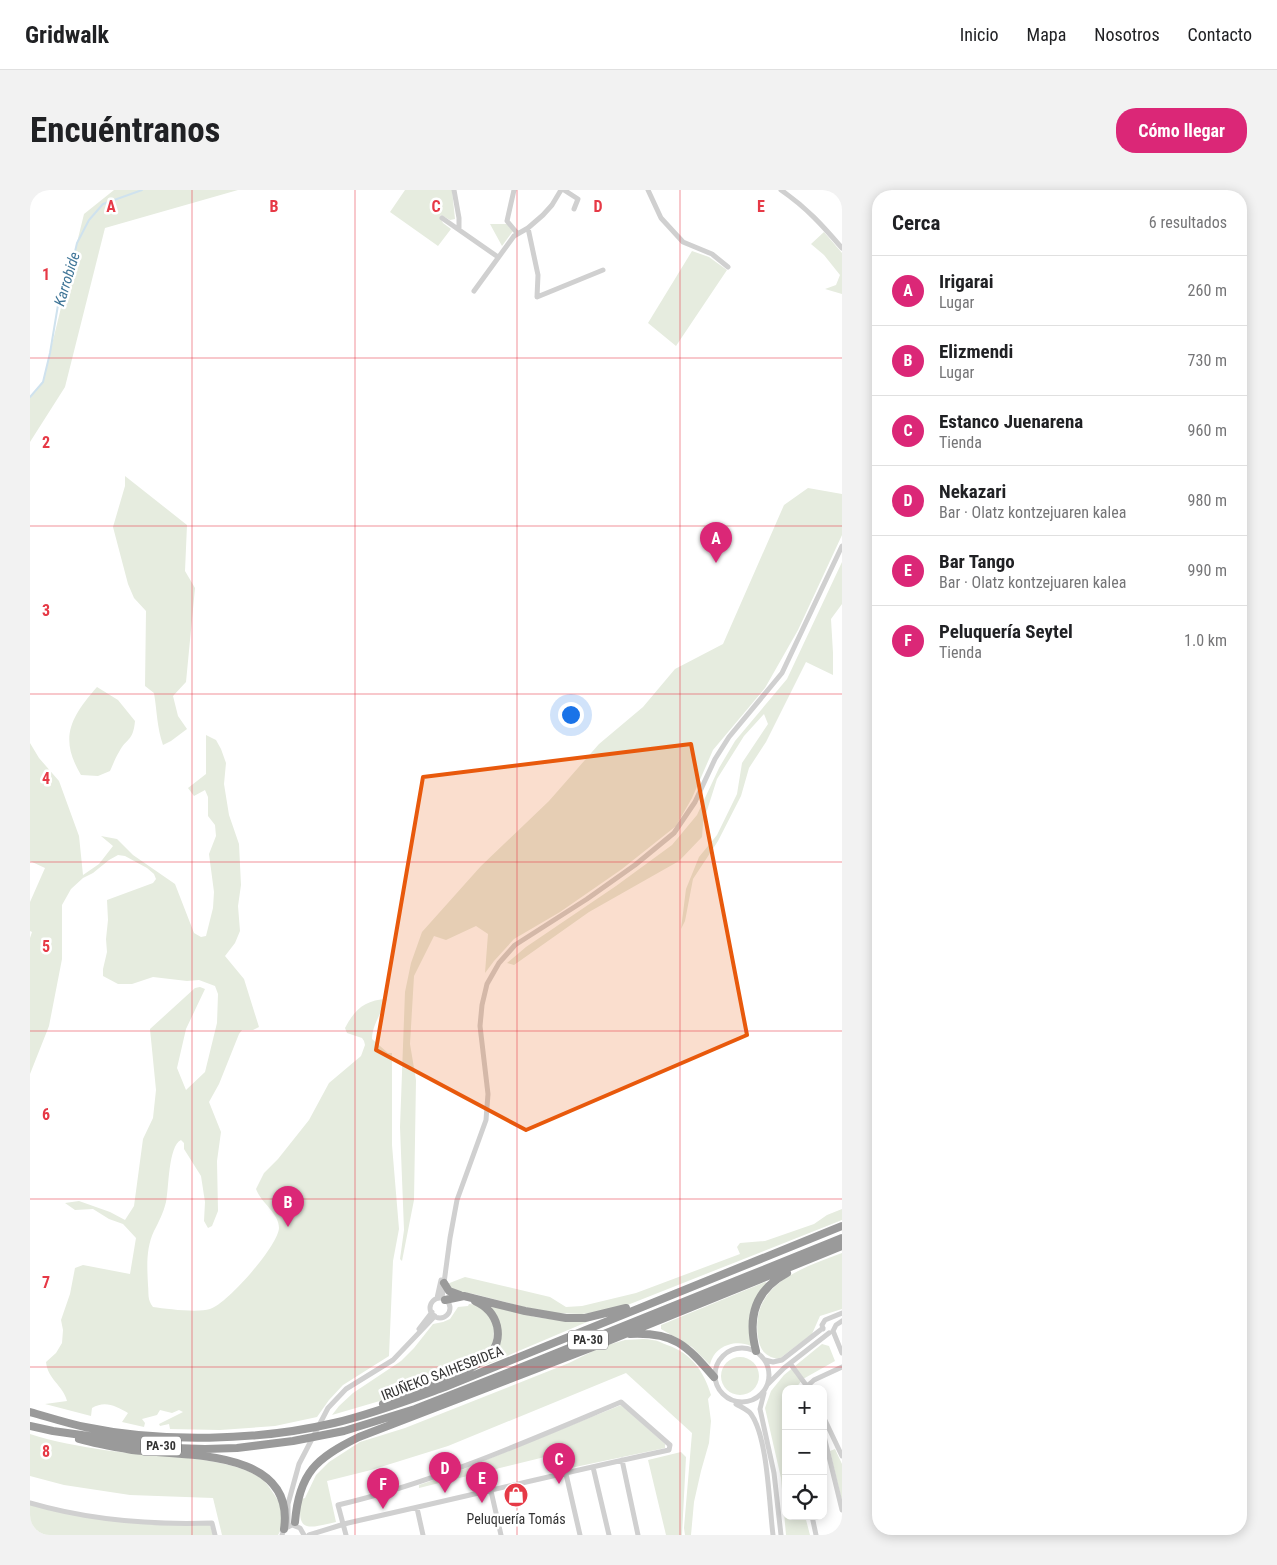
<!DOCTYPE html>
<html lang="es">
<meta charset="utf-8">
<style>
body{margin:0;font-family:"Roboto Condensed",sans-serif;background:#f2f2f2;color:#202124}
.controls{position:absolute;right:15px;bottom:15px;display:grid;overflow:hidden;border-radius:10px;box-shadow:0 2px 12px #0003}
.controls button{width:45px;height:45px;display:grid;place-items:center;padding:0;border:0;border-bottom:1px solid #e0e0e0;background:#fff;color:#202124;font:25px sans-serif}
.you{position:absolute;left:540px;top:524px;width:18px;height:18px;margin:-12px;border:4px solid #fff;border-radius:50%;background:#1a73e8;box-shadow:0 0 0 8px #1a73e833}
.badge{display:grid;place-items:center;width:32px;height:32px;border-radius:50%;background:#db2777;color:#fff;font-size:16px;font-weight:700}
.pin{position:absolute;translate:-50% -41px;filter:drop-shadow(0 1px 2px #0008)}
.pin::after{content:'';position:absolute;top:26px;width:18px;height:15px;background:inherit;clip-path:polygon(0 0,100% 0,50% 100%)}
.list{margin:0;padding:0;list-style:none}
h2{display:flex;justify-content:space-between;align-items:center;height:65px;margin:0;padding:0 20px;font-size:21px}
h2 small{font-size:16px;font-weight:400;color:#757577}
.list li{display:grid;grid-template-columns:32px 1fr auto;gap:15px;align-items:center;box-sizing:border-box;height:70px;padding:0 20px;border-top:1px solid #e0e0e0}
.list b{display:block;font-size:19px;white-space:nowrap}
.list p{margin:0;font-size:16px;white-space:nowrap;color:#757577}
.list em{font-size:16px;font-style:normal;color:#757577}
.icon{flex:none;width:28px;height:28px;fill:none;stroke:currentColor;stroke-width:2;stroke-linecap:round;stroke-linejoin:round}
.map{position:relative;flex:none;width:812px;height:1345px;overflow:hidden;border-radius:20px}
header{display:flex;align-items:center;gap:30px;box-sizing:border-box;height:70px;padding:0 25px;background:#fff;border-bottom:1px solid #e0e0e0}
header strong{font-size:24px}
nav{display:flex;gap:28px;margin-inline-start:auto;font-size:18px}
.intro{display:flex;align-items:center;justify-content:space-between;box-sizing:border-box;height:120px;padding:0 30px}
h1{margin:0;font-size:35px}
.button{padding:12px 22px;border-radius:20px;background:#db2777;color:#fff;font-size:18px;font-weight:700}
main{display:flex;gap:30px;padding:0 30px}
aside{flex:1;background:#fff;border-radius:20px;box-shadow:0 2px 12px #0003}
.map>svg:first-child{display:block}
.green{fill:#e6ecdf}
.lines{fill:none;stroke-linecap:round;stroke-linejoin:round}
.stream{stroke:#cfe2ee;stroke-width:2}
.minor{stroke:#d0d0d0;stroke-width:5}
.highway{stroke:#9a9a9a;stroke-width:8}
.marked{fill:#e8590c;fill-opacity:0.2;stroke:#e8590c;stroke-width:4;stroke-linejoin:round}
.grid{fill:none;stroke:#e63946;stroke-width:1;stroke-opacity:0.55}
.labels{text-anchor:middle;stroke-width:5;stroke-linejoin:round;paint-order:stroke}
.shield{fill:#fff;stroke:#707070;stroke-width:1}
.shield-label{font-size:12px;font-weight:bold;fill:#333}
.street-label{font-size:14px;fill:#333;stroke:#fff}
.poi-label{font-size:14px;fill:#333;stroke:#fff}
.water-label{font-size:15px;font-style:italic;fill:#3f7597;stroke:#fff}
.grid-label{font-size:16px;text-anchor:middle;font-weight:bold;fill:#e63946;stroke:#fff;stroke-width:5;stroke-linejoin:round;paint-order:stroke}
</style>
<header>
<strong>Gridwalk</strong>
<nav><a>Inicio</a><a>Mapa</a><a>Nosotros</a><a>Contacto</a></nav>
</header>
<div class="intro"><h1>Encuéntranos</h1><a class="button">Cómo llegar</a></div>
<main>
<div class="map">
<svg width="812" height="1345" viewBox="0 0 812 1345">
<rect width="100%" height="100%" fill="#fff"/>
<path class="green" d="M84,0H208L75,38L35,197L0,252V208L13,191L54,24Z
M375,0H422L425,29L420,30L411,25L410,27L413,33L421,39L408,56L360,22Z
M460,34H477L483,41L472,56Z
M794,42L812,63V104L795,99L806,95L810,85L794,65L781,54Z
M662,61L679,67L697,80L646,156L618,133Z
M95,286L157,335L155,381L165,398L156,492L143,506L148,526L157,539L141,551L133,555C127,538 127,521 124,503L115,496L116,421L104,408L98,394L83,337L95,296Z
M778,298L812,304V345L768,440L735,498L683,560L662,608L646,636L592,679L530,722L484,749L464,771L455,783L458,744L446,736L416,750L404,746L384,786L380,854L386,890L384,1010L372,1071L370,1069L374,1040L370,937L375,802L381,773L392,742L451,676L519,611L569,554L613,517L645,479L693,454L754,315Z
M812,372V414L801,429L803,463V485L776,472L736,552L719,578L711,606L688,651L663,689L655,731L651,739L656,699L669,667L687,645L707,604L712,573L738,534L734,524L714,546L687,589L673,633L672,647L649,671L559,722L484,775L477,773L496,757L586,696L642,655L667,625L689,578L705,551L757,489Z
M67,497L88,510L105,531C103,552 97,547 89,562C85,568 83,575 80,581L68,586L51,585C29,548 40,528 67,497Z
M176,545L186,550L191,559L196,573L194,594L199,625L209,654L211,695L208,716L210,741L205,753L195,766L214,789L229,837L223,840H212L209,844L189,894L179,912L191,942L187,971L188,1021L182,1036L178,1038L174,1031L175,1012L171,986L154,959V953L151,950C138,956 139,999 136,1012C133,1024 129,1031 124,1041C116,1058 117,1076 118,1095C119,1104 117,1109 123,1117C137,1119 168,1123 180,1119C197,1114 248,1056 249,1038C249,1023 231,1013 226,999L234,983L248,969L279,930L299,893L331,866L335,855L334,851L332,848L317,843L315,838C325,819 335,810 357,809C352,822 342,835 342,849L358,863H362V955L369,1039L363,1071L359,1166L313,1195L299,1210L287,1227L245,1236L190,1240L140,1239L139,1234L130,1236L129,1234L153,1222L149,1220L142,1223L130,1220L127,1225L112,1229L115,1233L114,1237L92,1232L98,1223C86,1216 75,1210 62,1218L61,1226L15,1214L37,1211C33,1195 18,1190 16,1172L26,1163L32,1153L33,1140L31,1130L40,1104L45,1078L53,1075L100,1084L106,1048L93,1034L79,1029L63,1019L45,1020L35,1013L49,1011L80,1022L95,1030L104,1016L113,949L123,928L126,900L120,839L165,798L170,797L175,799L156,839L147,878L156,900L175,882L187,833L188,804L185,796L169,790L157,791L123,787L102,794H88L73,786V779L77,762L76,749L78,730L77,710L123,693L126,689L124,684L117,678L95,666L88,665L79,670L63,683L53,688L41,699L32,715V769L19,836L0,884V748L2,742L0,741V712L15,678L0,671V553L9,568L29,591L49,646L53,685L69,674L83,656L71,646L87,649L103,665L145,694L164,743L171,747L176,746L183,718L184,702L179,664L186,646L185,635L178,626V607L175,600L164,606L158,598L176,584Z
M812,1019V1030L590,1118L552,1124L526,1123L494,1117L444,1104L425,1101L417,1094L435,1087L520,1107L536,1117L552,1116L606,1103L710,1064L707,1057L710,1053L735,1051L784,1034L797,1025Z
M812,1063V1119L790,1126L782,1144L749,1169C736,1167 730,1161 728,1147C720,1094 772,1078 812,1063Z
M735,1092L737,1093C720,1118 717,1125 721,1156C705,1149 684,1156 680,1175L662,1157L631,1139V1135Z
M439,1114L448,1115L456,1120L461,1128L464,1139L463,1154L457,1163L444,1173L360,1208L302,1225L309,1216L323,1203L371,1171L384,1158L403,1134L413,1132L420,1129L428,1117L438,1116Z
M457,1114L505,1127L527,1130L564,1129L444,1180C451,1174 460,1168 465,1161C477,1146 469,1125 457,1114Z
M595,1150C604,1150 614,1148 622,1150C627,1150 632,1153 637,1155C661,1163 674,1181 681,1205L678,1209L681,1231L679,1253L671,1281L664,1312L661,1345H655L654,1338L662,1243L596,1183L418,1256L341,1280L297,1291L306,1332C279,1338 266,1344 271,1309L275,1308L286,1285L299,1272L330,1252L375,1238L539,1173L571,1157Z
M792,1154L799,1156L805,1171L773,1189L765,1199H756V1326H775L780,1345H756L751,1288L735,1218L741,1201L754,1185Z
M691 1186a19 19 0 1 1 38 0a19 19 0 1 1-38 0Z
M591,1215L635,1254V1258L531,1280L527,1264L389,1298V1295L424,1283Z
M0,1244C23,1252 50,1256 74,1260C115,1267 209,1264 236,1293C241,1299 245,1306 249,1312C254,1322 254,1336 248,1345H192L183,1308L100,1305L34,1295L0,1286Z
M805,1259L812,1274V1311L800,1261Z
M651,1262L656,1267L652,1345H636L618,1270Z
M0,1315L70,1329L180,1335L183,1345H0Z"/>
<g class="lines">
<path class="stream" d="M0,207L13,192L20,163L29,109L40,83L47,53L59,30L73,14L112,0"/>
<path class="minor" d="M424,0L429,28V39
M484,0L477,31L487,43
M534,0L548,9L544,19
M618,0L631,28L653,52L682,64L698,77
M751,0C777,18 792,35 812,58
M412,28L468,67
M498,38L508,85L507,107L573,80
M444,101L484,46L498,38L513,25L522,15L531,0
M407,1108L411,1090
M412,1108L420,1048L427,1010L456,930L458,904L450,836L452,815L457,794L469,773L485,755L557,709L605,675L644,643L665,612L685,569L699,547L752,483L812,356
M400 1118a10 10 0 1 1 20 0a10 10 0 1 1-20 0Z
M389,1139L402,1122
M793,1139L792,1135L795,1130L812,1123
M803,1141L812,1163
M803,1141L806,1135L812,1131
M685 1185a27 27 0 1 1 54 0a27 27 0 1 1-54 0Z
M735,1170L743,1172L752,1170L793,1138
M762,1176L779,1199
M738,1194L754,1178L799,1143
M774,1199L784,1190L812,1177
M734,1203L730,1219L744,1283L751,1345
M706,1214C711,1217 718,1220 721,1224C738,1248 739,1314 743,1345
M793,1226L812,1266
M793,1242L812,1320
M592,1270L608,1345
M563,1277L579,1345
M536,1284L550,1345
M461,1301L471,1345
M0,1313C58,1330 122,1335 182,1333L185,1345
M387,1318L393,1345
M782,1326L786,1345
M258,1336V1314L269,1274L298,1218L316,1199L363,1170L405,1126
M252,1345L254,1339L262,1335L270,1338L274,1345
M279,1345L311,1335L318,1333C425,1309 532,1283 639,1260L640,1255L591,1212C498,1251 406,1292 308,1315L316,1345
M807,1345L812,1344"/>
<path class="highway" d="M414,1093L419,1101L430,1105
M415,1110L434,1106L495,1121L536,1128H555L596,1118
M600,1144C645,1142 656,1155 684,1187
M726,1161C717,1127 725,1100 757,1083
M353,1214C380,1203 445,1183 462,1162C467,1155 469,1145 467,1136C464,1124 456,1116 445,1111
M0,1222C18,1227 36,1233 55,1237C131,1253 228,1251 304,1233C342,1224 379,1210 415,1197L812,1036
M0,1236L23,1241L144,1258L175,1259L207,1258L263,1251L314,1241L385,1219L492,1177L812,1048
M49,1249C66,1254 84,1257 102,1260C152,1266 266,1258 254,1339
M265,1332C269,1283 286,1268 329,1247L568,1155L812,1056"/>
</g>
<path class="marked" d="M661,554L717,845L496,940L346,860L393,587Z"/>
<path class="grid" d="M162,0V1345M325,0V1345M487,0V1345M650,0V1345M0,168H812M0,336H812M0,504H812M0,672H812M0,841H812M0,1009H812M0,1177H812"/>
<defs>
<symbol id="shop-disc" viewBox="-11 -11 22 22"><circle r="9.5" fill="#e63946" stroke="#fff"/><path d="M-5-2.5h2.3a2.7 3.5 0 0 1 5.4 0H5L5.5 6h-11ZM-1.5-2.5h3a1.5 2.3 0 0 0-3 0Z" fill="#fff"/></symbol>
</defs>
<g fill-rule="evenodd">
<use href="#shop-disc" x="472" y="1291" width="28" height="28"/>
</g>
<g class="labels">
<g class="shield">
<rect x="538" y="1140.5" width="40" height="19" rx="4"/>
<rect x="111" y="1246.5" width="40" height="19" rx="4"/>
</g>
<g class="shield-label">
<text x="558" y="1154">PA-30</text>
<text x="131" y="1260">PA-30</text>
</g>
<g class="street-label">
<text transform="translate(412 1183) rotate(-21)" y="5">IRUÑEKO SAIHESBIDEA</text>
</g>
<g class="poi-label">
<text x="486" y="1334">Peluquería Tomás</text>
</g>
<g class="water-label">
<text transform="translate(37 89) rotate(-73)" y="5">Karrobide</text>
</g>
</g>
<g class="grid-label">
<text x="81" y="22">A</text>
<text x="244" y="22">B</text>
<text x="406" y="22">C</text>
<text x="568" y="22">D</text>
<text x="731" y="22">E</text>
<text x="16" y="90">1</text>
<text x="16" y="258">2</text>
<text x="16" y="426">3</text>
<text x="16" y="594">4</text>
<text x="16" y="762">5</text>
<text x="16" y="930">6</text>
<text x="16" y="1098">7</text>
<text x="16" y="1267">8</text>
</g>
</svg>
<div class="controls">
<button>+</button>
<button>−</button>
<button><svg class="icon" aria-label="locate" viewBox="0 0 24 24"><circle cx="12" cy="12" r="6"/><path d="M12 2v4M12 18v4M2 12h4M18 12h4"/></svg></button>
</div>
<div class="you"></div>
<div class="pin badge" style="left:686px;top:373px">A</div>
<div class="pin badge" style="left:258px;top:1037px">B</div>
<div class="pin badge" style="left:529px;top:1294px">C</div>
<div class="pin badge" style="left:415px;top:1303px">D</div>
<div class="pin badge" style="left:452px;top:1313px">E</div>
<div class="pin badge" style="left:353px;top:1319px">F</div>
</div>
<aside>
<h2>Cerca<small>6 resultados</small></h2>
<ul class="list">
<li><span class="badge">A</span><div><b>Irigarai</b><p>Lugar</p></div><em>260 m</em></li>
<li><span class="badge">B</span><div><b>Elizmendi</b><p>Lugar</p></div><em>730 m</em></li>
<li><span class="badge">C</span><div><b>Estanco Juenarena</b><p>Tienda</p></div><em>960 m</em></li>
<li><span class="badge">D</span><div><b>Nekazari</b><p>Bar · Olatz kontzejuaren kalea</p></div><em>980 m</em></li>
<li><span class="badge">E</span><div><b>Bar Tango</b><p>Bar · Olatz kontzejuaren kalea</p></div><em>990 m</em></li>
<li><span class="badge">F</span><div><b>Peluquería Seytel</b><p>Tienda</p></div><em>1.0 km</em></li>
</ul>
</aside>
</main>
